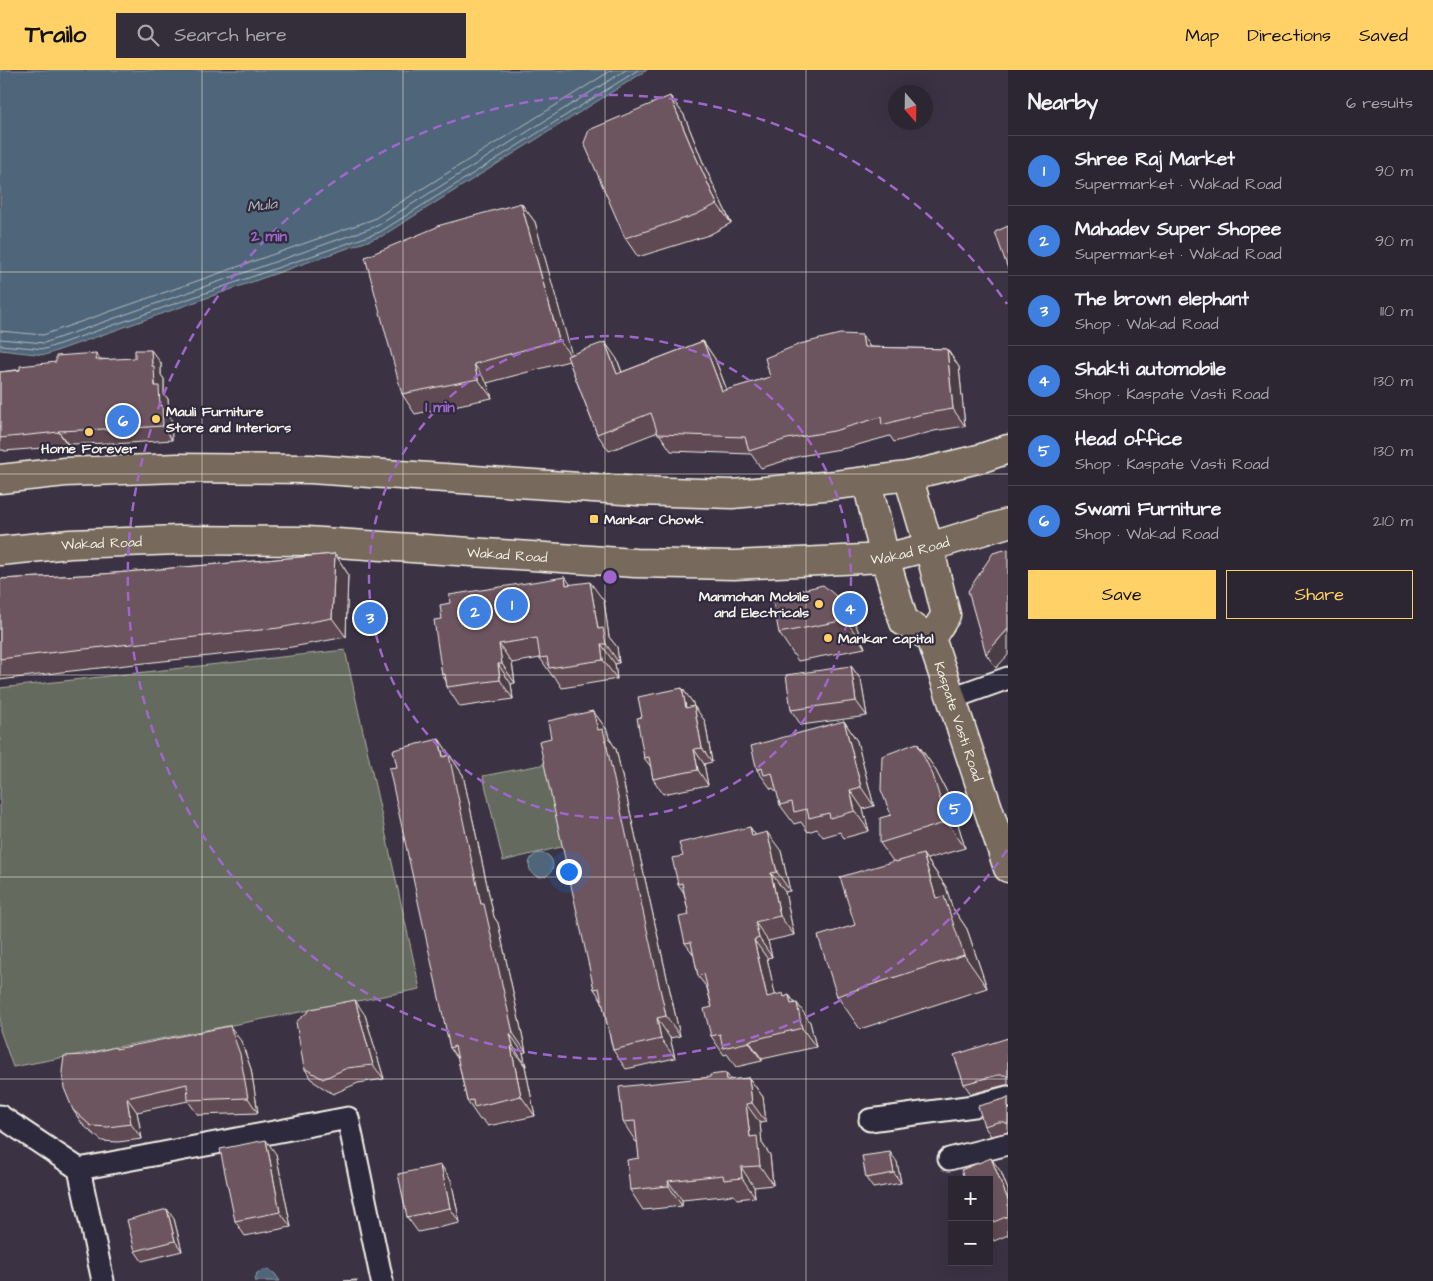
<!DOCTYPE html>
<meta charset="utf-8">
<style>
body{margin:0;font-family:"Architects Daughter",sans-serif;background:#342e3b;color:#f1f3f6}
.controls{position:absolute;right:15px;bottom:15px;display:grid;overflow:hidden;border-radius:0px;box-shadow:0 5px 20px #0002}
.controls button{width:45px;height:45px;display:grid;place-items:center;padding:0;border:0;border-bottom:1px solid #48434e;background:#2c2633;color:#f1f3f6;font:25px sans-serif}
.compass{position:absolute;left:888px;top:15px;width:45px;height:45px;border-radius:50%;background:#2c2633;box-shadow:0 5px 20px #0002;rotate:160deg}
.you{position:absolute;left:568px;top:801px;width:18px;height:18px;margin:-12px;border:4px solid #fff;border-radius:50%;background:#1a73e8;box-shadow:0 0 0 8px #1a73e833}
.badge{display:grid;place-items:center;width:32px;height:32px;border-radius:50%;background:#ffd166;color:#fff;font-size:16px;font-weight:700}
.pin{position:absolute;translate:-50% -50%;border:2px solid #fff;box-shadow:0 1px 5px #0006}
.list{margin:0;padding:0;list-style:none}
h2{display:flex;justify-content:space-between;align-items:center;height:65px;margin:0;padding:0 20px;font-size:21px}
h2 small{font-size:16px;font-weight:400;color:#a6a5ac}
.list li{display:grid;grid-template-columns:32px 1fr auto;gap:15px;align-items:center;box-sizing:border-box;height:70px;padding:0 20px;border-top:1px solid #48434e}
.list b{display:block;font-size:19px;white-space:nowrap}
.list p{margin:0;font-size:16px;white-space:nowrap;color:#a6a5ac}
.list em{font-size:16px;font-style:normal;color:#a6a5ac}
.actions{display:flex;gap:10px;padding:15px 20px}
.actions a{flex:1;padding:11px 0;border:1px solid #ffd166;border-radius:0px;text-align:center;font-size:18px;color:#ffd166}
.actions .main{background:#ffd166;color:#111}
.icon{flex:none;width:28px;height:28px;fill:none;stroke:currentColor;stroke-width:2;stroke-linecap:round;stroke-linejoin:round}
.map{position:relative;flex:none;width:1008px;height:1211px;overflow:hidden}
header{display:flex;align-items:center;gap:30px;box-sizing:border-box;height:70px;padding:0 25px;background:#ffd166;color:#111}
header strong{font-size:24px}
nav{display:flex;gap:28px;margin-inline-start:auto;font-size:18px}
.search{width:350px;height:45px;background:#342e3b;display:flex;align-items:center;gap:12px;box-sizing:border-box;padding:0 18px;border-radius:0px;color:#a6a5ac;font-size:19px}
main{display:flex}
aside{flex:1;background:#2c2633}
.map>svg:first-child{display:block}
.green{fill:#656b5e;stroke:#acaea3}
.water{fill:#4f667a;stroke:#919ea6}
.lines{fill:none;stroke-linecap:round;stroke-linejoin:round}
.shore{stroke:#b2b9bc;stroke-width:1}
.minor-casing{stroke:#f4f1e8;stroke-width:25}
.primary-casing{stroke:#f4f1e8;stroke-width:31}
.minor{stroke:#2f2a3d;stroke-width:21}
.primary{stroke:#77695c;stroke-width:28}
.wall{fill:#5e4953;stroke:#f4f1e8}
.shaded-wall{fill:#4c3c44;stroke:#f4f1e8}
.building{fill:#6d5561;stroke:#f4f1e8}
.grid{fill:none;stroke:#f4f1e8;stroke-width:1;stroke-opacity:0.55}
.ring{fill:none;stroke:#9f67cb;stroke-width:2.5;stroke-dasharray:9 6}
.poi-dot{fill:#ffd166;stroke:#2f2a3d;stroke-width:2}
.labels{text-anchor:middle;stroke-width:4.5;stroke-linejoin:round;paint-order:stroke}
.poi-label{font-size:14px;font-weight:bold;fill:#f4f1e8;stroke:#2f2a3d;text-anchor:start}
.street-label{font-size:14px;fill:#f4f1e8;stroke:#2f2a3d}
.water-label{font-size:15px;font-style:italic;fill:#b2b9bc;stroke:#2f2a3d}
.centre{fill:#9f67cb;stroke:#2f2a3d;stroke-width:2.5}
.ring-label{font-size:15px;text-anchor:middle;font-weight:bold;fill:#9f67cb;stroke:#2f2a3d;stroke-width:4.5;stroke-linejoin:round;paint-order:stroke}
</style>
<header>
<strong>Trailo</strong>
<div class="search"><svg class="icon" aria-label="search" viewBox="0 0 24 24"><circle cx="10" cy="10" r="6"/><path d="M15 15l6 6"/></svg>Search here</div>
<nav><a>Map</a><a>Directions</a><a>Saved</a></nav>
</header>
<main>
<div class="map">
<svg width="1008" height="1211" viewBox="0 0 1008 1211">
<rect width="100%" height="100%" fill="#3b3344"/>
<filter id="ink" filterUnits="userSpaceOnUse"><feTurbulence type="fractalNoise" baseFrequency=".02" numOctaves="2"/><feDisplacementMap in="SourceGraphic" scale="10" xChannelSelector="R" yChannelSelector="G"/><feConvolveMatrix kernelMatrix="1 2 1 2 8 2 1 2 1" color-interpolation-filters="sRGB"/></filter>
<g filter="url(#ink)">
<path class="green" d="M345,580L420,919L13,997L0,960V618Z
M546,694L565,776L503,791L483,706Z"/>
<path class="water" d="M0,0H647L382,166L45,285L0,280Z
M529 795a12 12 0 1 1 24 0a12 12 0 1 1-24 0Z
M269,1199L275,1204L280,1211H255L257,1203L264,1200Z"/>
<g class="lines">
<path class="shore" d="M0,261L43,265L374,149L612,0
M0,269L44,273L377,156L626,0
M0,275L45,279L380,162L638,0"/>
<defs>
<path id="minor" d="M952,628L1008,608
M0,1046L79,1099
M870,1050L974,1036L1008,1027
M949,1089L1008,1074
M103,1211L79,1099L348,1048L382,1211"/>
<g id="primary">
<path d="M908,406L929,477L946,545L931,568"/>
<path d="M0,409L65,402L178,398L310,399L638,421L732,424L835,415L908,406L982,388L1008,379"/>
<path id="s1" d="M867,412L885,488L904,552L931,568L1008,798"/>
<path id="s2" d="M0,481L70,474L179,470L307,471L635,493L734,495L885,488L929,477L1008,453"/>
</g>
</defs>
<use href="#minor" class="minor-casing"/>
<use href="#primary" class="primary-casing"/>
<use href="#minor" class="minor"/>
<use href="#primary" class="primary"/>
</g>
<path class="wall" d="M670,26L684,45L704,95L731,153L709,165L638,187L625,168Z
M521,133L535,152L571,284L617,289L622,302L703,271L715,289L727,320L770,307L862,265L870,277L947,279L959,297L965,356L934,361L894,372L890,366L846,378L800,386L761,398L751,384L671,381L658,362L609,381L597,364L569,291L487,313L492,328L415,344L402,324Z
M100,289L161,293V305L164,309V324L168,329L169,345L171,349L172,370L114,374V373L68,374V376L4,381V380H0V302Z
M335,484L348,504L346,567L292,577L62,602L0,610V509L103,504Z
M565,507L570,515L604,531L609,567L617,577L619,593L615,594L617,609L562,618L555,607H553L540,588L512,593L515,613L511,614L513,629L460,637L447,617L446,611L442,605V549L450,533Z
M836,526L855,553L865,578L798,591L779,563Z
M851,596L861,610L867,646L801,655L791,640Z
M682,618L693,633V636L705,651L712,692L704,694L708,715L663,724L653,709L651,697L644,688L642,647Z
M593,641L607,660L609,668L616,679L680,966L670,968L675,988L626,999L613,980L602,931L594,919L551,668Z
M844,651L857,671L874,736L863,739L869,761L844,768L840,762L823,767L817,759L808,762L801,752L794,754L780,735L778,724L773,718L771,719L757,700Z
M439,669L463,705L494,847L498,853L526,982L523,983L526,996H525L535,1046L488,1056L483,1050H480L467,1031L458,989L450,978L397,697Z
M917,673L935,699L951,730L965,778L927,789L946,817L952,837L967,859L987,918L860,959L837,926L855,855L893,791L880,773Z
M750,757L755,765L781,781L790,821L785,822L794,865L768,871L772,887L767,888L775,925L785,927L789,925L810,952L816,977L762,989V991L736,997L727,984L724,985L711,966L712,937L707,918L698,906L694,885L685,873L689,845L684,823L678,814L683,786Z
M365,945L384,1009L358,1013L333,1024L314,1012L304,998Z
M1008,968V1015H1005L971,1024L964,1014Z
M241,971L251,999L258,1043L198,1045L188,1031L137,1042L142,1069L118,1072L102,1071L83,1055L73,1040L85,985L117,979Z
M749,1008L763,1027L766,1052L760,1053L762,1073L770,1085L773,1115L754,1117L755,1127L737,1129L734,1125L682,1130V1136L643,1140L630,1120L639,1088L638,1072H636L623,1052L731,1010Z
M1008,1027V1062L991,1066L984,1056L1004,1029Z
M276,1084L291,1157L245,1166L235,1151Z
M897,1092L901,1113L873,1118L866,1108Z
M1001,1102L1008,1120V1165L994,1171L989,1164V1110Z
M451,1110L460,1153L418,1162L407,1147Z
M174,1149L182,1181L142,1191L135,1181Z"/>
<path class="shaded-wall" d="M670,26L684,45L704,95L731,153L717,134L691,76Z
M521,133L535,152L573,289L559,270Z
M862,265L874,283L864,277Z
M703,271L715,289L734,339L722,321Z
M605,272L617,289L629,322L617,304Z
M947,279L959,297L965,356L953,339Z
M151,280L161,293V305L164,309V324L168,329L169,345L171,349L172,370L163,356L152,296Z
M96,283L105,296L96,290Z
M474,294L487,313L492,328L478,309Z
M58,361L68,374V376L59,362Z
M335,484L348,504L346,567L332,548Z
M565,507L579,526L566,515Z
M590,512L604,531L609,567L617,577L619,593L606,574L598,559Z
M836,526L855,553L865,578L846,550Z
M1008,559V585L996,598L986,584Z
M499,574L512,593L515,613L502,594Z
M601,574L615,594L617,609L603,590Z
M498,594L511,614L513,629L500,610Z
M851,596L861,610L867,646L856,631Z
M682,618L693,633L696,652L686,638Z
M694,636L705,651L712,692L702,678Z
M593,641L607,660L609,668L616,679L680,966L666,946Z
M844,651L857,671L874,736L861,717Z
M439,669L463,705L494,847L498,853L526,982L513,963L481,834Z
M917,673L935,699L951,730L965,778L947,752Z
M694,679L704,694L708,715L698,700Z
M850,720L863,739L869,761L855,741Z
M750,757L763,776L752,766Z
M767,762L781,781L790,821L777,802Z
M923,784L946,817L952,837L967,859L987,918L964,885L936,828Z
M771,803L785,822L794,865L780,846Z
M755,852L768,871L772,887L759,868Z
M754,870L767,888L780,946L767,927Z
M789,925L798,938L797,933L810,952L816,977L802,958L791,934Z
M355,930L365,945L384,1009L373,995Z
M657,948L670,968L675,988L661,969Z
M230,956L241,971L251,999L258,1043L248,1028Z
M510,964L523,983L526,996L513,976Z
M749,971L762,989V991L749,972Z
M511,977L525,996L535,1046L521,1026Z
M726,1003L739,1022L727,1010Z
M749,1008L763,1027L766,1052L752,1033Z
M127,1028L137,1042L142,1069L131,1054Z
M746,1034L760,1053L762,1073L770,1085L773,1115L760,1096L750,1067Z
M266,1070L276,1084L291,1157L280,1142Z
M890,1082L897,1092L901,1113L894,1103Z
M991,1088L1001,1102L1008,1120V1130Z
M441,1095L451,1110L460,1153L450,1138Z
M741,1097L754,1117L755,1127L742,1108Z
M668,1111L682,1130V1136L669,1116Z
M167,1139L174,1149L182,1181L175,1171Z"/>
<path class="building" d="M670,26L691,76L717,134L695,145L625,168L584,73L589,60Z
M521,133L559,270L474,294L478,309L402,324L365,187L437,157V156Z
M1008,156V199L995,162Z
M840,264L862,265L864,277L947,279L953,339L922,344L882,355L881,347L834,361L787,369L749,381L745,367L658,364L651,343L597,364L567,286L605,272L617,304L703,271L722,321L770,307L765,288L800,274Z
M135,280H151L152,296H154L155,316H159L160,336L162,335L163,356L105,360V359L58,361L59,362L0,368V302L20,300V296L56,292V286L96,283V290L135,288Z
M1008,479V559L986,584L968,521L993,483Z
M335,484L332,548L279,558L48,583L0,589V509L103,504Z
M565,507L566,515L590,512L598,559L603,558L606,574H601L603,590L549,598L547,587L540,588L537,568L499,574L502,594H498L500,610L447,617L445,604L442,605L434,550L442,549L440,535L450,533L449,525Z
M823,515L836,526L846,550L779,563L772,527Z
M851,596L856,631L791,640L786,605Z
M682,618L686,638L694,636L702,678L694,679L698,700L653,709L649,687L644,688L637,648L642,647L638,627Z
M593,641L598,660L603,659L666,946L657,948L661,969L613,980L599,918L594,919L539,671L551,668L548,651Z
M844,651L861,717L850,720L855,741L830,748L829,743L809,748L807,739L794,742L792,732L780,735L772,703L764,705L762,698L757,700L751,676Z
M439,669L443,687L449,685L481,834H484L513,963L510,964L513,976L511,977L521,1026L474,1037L473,1030L467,1031L455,976L450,978L389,698L397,697L393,680Z
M917,673L933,705L947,752L880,773V748L891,745L881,720L882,686Z
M750,757L752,766L767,762L777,802L771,803L780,846L755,852L759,868L754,870L767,927L783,923L784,927L789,925L791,934L797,933L802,958L749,971V972L723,978L720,964L711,966L704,939L712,937L704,904L698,906L691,872L685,873L679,847L689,845L682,813L678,814L672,788L683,786L679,773Z
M923,784L936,828L944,826L964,885L837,926L818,866L855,855L840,807L895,791L896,792Z
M355,930L373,995L347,998L323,1009L304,998L296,952L311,939Z
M230,956L240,984L248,1028L188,1030L187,1014L127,1028L131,1054L108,1057L91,1056L73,1040L64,1018L62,1002L64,986L85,985L115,977L116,979Z
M1008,968V1007L1005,1005H998L964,1014L954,985Z
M726,1003L727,1010L749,1008L752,1033L746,1034L750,1067L757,1066L760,1096L741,1097L742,1108L724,1110L723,1105L668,1111L669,1116L630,1120L627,1090L639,1088L635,1051L623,1052L619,1017L710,1007V1005Z
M1008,1027V1054L1004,1052H998L984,1056L978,1036L1004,1029Z
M266,1070L280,1142L235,1151L220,1079Z
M890,1082L894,1103L866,1108L862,1086Z
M991,1088L1008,1130V1146L989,1154V1110H965L961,1100Z
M441,1095L450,1138L407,1147L398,1104Z
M167,1139L175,1171L135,1181L127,1150Z
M357,1210V1211H344Z"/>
</g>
<path class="grid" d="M202,0V1211M403,0V1211M605,0V1211M806,0V1211M0,202H1008M0,404H1008M0,605H1008M0,807H1008M0,1009H1008"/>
<g class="ring">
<circle cx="610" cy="507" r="241"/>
<path d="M1007 780A482 482 0 1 1 1007 234"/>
</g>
<g class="poi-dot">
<circle cx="156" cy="349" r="5"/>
<circle cx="89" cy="362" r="5"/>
<rect x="589" y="444" width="10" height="10" rx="2.5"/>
<circle cx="819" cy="534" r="5"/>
<circle cx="828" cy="568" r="5"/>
</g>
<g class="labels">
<g class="poi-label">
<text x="166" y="346">Mauli Furniture<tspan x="166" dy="16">Store and Interiors</tspan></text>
<text x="89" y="383" text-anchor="middle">Home Forever</text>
<text x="604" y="454">Mankar Chowk</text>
<text x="809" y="531" text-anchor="end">Manmohan Mobile<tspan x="809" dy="16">and Electricals</tspan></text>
<text x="838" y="573">Mankar capital</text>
</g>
<g class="street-label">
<text dy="5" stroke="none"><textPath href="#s2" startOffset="102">Wakad Road</textPath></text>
<text dy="5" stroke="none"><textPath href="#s2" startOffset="912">Wakad Road</textPath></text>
<text dy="5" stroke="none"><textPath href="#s2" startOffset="508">Wakad Road</textPath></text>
<text dy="5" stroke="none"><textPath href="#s1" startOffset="264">Kaspate Vasti Road</textPath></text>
</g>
<g class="water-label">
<text transform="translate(262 135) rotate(-7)" y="5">Mula</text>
</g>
</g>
<circle cx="610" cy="507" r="8" class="centre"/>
<g class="ring-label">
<text x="269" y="171">2 min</text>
<text x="440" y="342">1 min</text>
</g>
</svg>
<div class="controls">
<button>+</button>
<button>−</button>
</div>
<svg class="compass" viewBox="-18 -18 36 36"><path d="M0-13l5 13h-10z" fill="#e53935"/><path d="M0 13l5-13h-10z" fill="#a6a5ac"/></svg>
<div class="you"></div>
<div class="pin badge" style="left:512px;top:535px;background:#3f7fe0">1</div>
<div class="pin badge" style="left:475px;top:542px;background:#3f7fe0">2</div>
<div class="pin badge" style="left:370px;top:548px;background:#3f7fe0">3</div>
<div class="pin badge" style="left:850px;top:539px;background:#3f7fe0">4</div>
<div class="pin badge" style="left:955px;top:739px;background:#3f7fe0">5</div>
<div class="pin badge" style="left:123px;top:351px;background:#3f7fe0">6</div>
</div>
<aside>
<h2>Nearby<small>6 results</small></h2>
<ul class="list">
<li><span class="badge" style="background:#3f7fe0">1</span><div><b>Shree Raj Market</b><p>Supermarket · Wakad Road</p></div><em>90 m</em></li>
<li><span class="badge" style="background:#3f7fe0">2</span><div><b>Mahadev Super Shopee</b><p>Supermarket · Wakad Road</p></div><em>90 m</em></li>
<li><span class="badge" style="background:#3f7fe0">3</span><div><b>The brown elephant</b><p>Shop · Wakad Road</p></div><em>110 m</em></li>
<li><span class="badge" style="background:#3f7fe0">4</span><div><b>Shakti automobile</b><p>Shop · Kaspate Vasti Road</p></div><em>130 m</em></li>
<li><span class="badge" style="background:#3f7fe0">5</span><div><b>Head office</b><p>Shop · Kaspate Vasti Road</p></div><em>130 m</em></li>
<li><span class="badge" style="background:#3f7fe0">6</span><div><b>Swami Furniture</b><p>Shop · Wakad Road</p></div><em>210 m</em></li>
</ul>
<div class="actions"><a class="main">Save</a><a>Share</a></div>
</aside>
</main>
